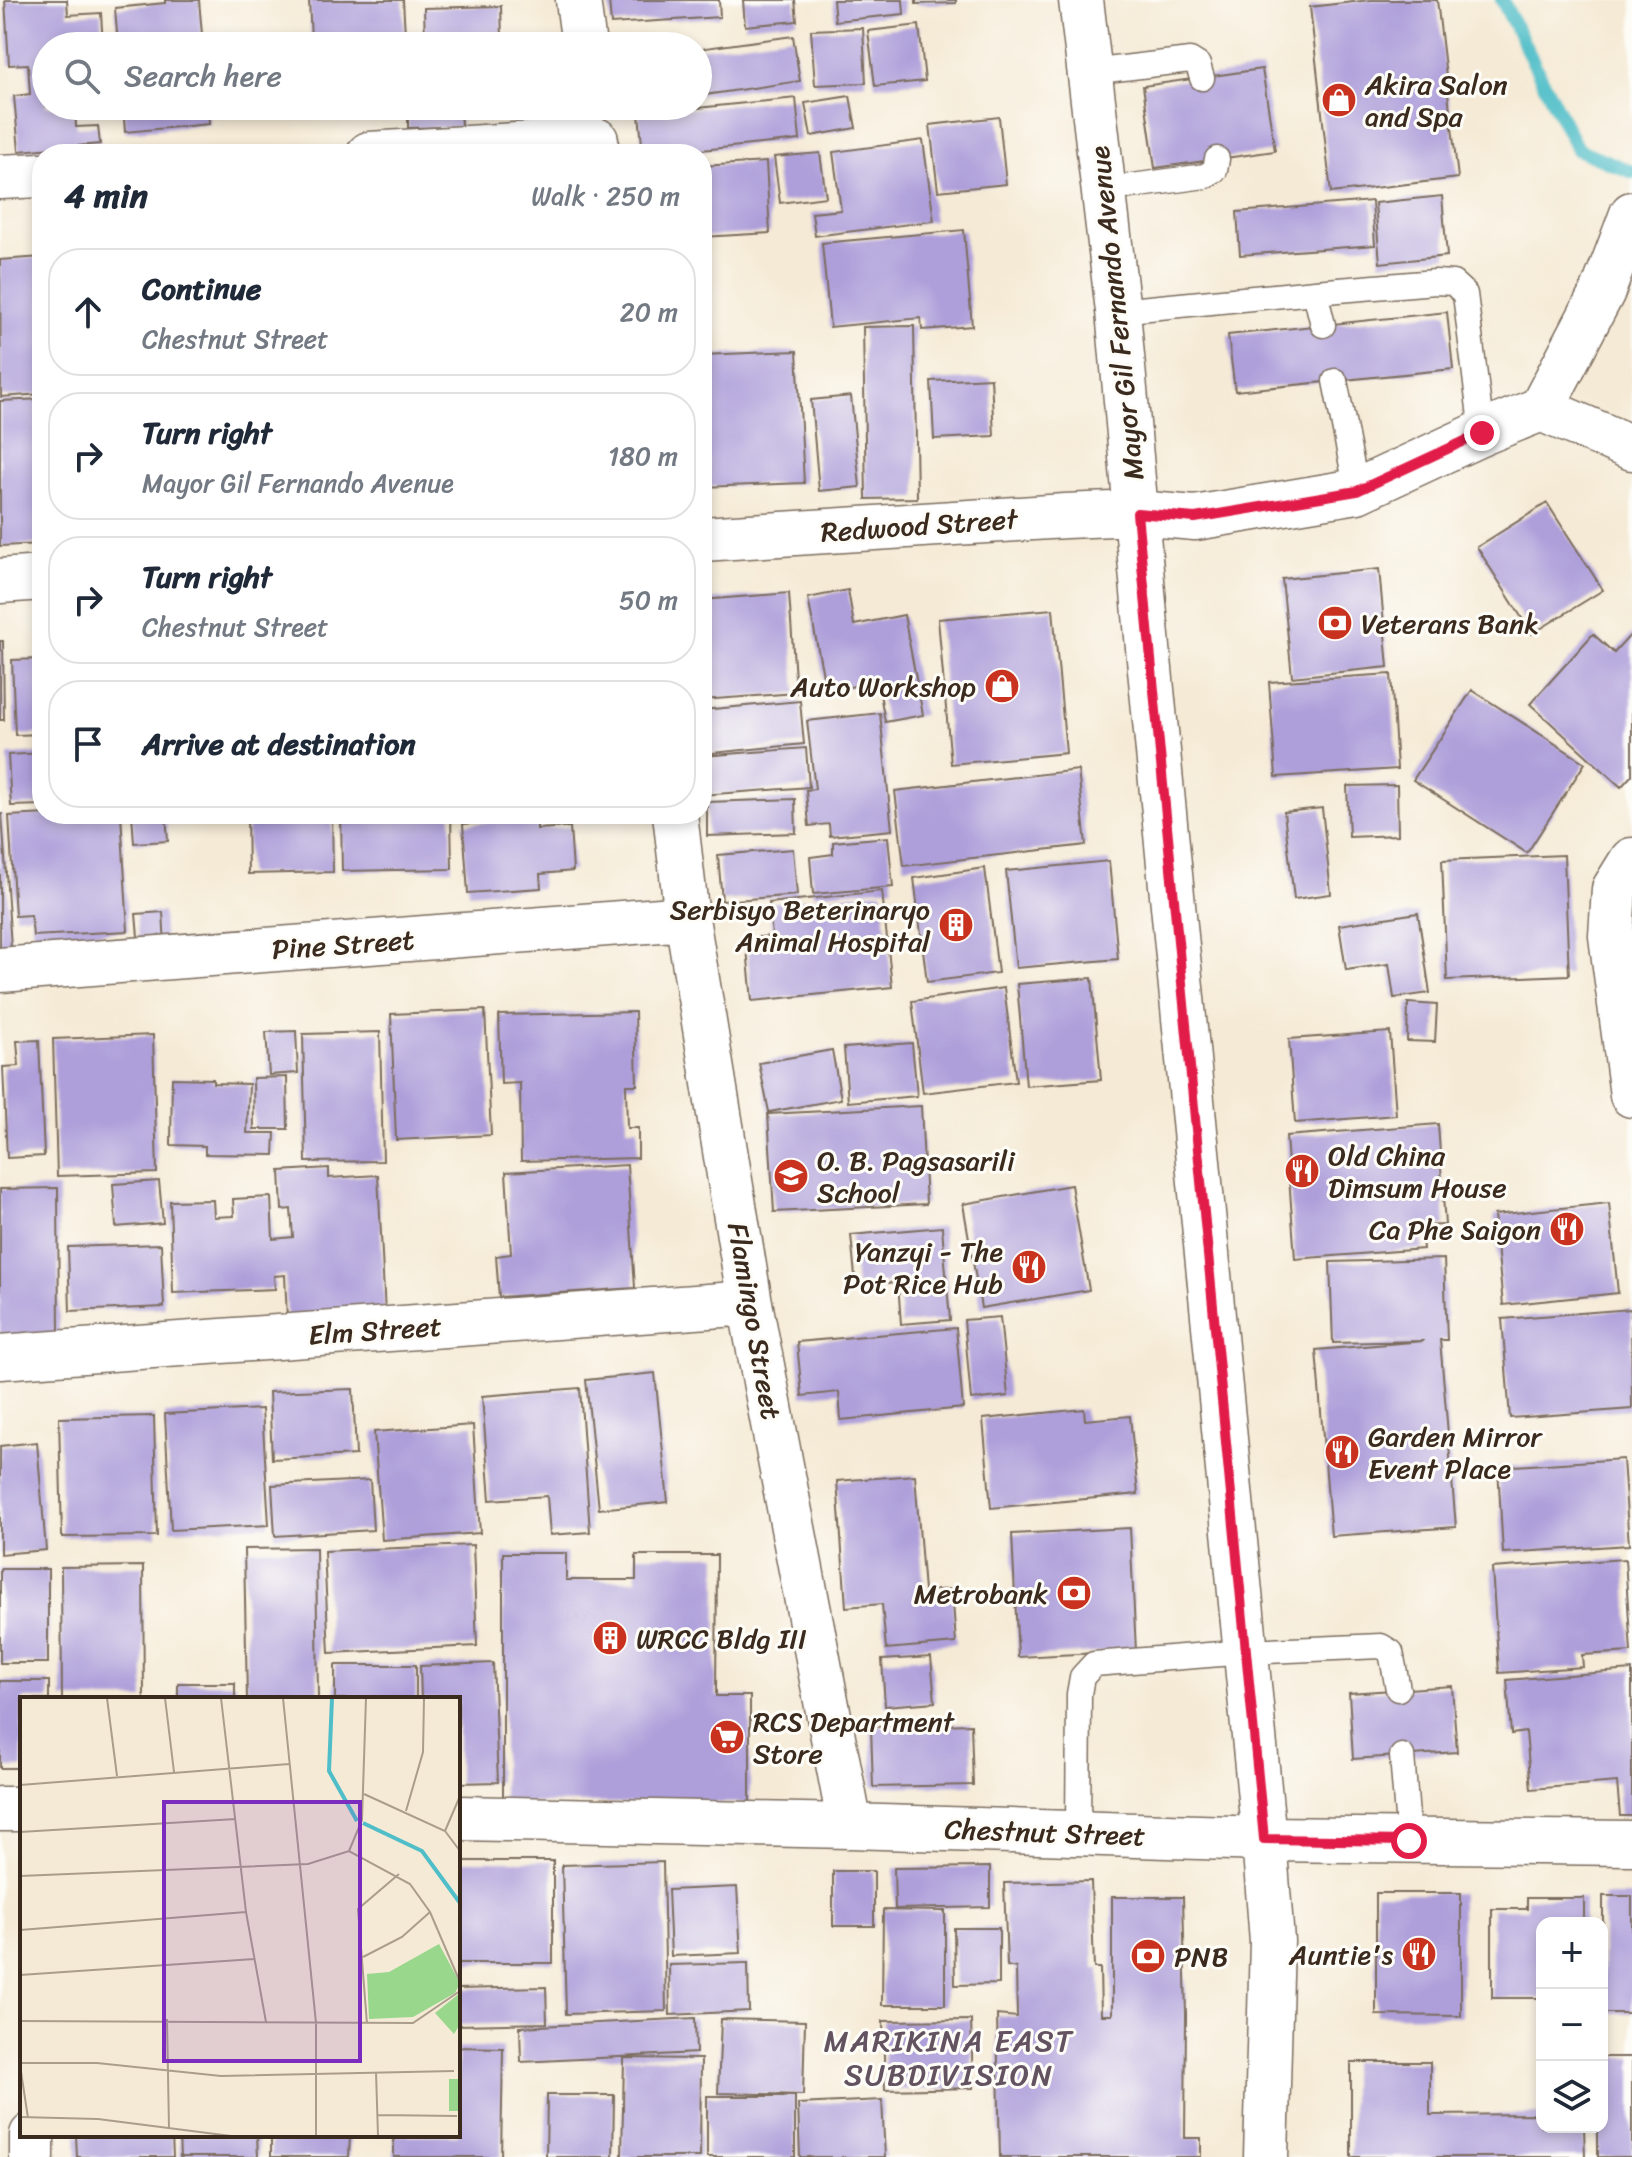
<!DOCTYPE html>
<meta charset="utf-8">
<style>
body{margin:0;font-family:Sriracha,sans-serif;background:#f2f2f3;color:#1f2937}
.controls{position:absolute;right:24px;bottom:24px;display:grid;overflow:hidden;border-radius:16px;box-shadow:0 4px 12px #0003}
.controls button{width:72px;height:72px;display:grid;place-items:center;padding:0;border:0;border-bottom:2px solid #e0e1e3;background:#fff;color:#1f2937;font:40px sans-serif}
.stop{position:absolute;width:24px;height:24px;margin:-18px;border:6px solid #e11d48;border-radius:50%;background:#fff}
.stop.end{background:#e11d48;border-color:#fff;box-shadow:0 2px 8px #0008}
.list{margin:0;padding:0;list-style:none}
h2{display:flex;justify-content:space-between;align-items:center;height:104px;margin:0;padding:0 32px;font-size:34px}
h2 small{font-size:26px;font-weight:400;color:#747a83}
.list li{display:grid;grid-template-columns:52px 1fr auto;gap:24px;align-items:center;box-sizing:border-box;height:128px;margin:0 16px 16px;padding:0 16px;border:2px solid #e0e1e3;border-radius:32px}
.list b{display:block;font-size:30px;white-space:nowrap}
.list p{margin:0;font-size:26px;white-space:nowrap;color:#747a83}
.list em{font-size:26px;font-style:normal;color:#747a83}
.icon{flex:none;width:44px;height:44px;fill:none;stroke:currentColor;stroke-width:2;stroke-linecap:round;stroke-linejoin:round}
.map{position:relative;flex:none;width:1632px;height:2157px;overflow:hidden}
.search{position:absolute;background:#fff;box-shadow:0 4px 12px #0003;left:32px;top:32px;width:680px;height:88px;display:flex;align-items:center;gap:20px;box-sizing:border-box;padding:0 28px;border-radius:44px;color:#747a83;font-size:30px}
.panel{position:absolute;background:#fff;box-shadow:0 4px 12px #0003;left:32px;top:144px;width:680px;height:680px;border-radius:32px}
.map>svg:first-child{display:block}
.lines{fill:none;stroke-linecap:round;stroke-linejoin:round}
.stream{stroke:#50bec8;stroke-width:14}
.building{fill:#ae9fda}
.service-casing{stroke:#7c6d5e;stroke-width:27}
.minor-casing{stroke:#7c6d5e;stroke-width:47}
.tertiary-casing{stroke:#7c6d5e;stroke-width:47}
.secondary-casing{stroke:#7c6d5e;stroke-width:47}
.service{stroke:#fff;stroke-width:24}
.minor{stroke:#fff;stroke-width:44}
.tertiary{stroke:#fff;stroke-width:44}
.secondary{stroke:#fff;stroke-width:44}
.route{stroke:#e11d48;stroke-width:10}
.labels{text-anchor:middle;stroke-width:6;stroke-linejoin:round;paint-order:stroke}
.poi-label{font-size:28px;fill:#3b2a1e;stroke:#fdfcf7;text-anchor:start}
.street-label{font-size:28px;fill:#3b2a1e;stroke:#fdfcf7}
.neighbourhood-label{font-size:30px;letter-spacing:2px;fill:#635360;stroke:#fdfcf7}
.inset-river{fill:none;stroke:#50bec8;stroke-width:4}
.inset-road{fill:none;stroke:#ab9d8c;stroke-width:2}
.view{fill:#7b2cbf;fill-opacity:0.15;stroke:#7b2cbf;stroke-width:4}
.inset-edge{fill:none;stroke:#3b2a1e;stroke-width:4}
</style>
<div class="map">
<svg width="1632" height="2157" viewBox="0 0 1632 2157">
<rect width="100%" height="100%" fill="#fdfcf7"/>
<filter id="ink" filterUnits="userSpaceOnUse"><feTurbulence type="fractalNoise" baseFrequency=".0125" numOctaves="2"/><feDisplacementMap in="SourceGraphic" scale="16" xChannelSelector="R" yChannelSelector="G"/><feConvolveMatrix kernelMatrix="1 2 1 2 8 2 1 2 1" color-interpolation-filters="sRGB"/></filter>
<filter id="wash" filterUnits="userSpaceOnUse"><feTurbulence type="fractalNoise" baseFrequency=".006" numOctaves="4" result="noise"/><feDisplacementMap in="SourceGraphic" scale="32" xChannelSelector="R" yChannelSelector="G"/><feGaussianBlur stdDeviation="1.8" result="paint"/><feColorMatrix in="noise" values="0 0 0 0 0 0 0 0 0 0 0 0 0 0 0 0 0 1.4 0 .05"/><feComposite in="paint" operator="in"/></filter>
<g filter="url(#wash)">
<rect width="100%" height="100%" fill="#f5ead5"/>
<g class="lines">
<path class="stream" d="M1502,0L1577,149L1632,172"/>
</g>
<g id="blocks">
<path class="building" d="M5,0H67L68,15L101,13L103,46H46V106H75L76,127L98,126L100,144L19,151L14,96L30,94L28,64L9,65Z
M165,0H199L203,46H118L115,8L165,3Z
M309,0H403L405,34L311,39Z
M609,0H719L720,17L611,24Z
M743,0H795L797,21L745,26Z
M833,0H903L904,14L835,21Z
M916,0H956V3L916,4Z
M1370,0H1437L1458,178L1331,193L1310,7Z
M501,6L502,38H523V46H407L406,40H425L424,8Z
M919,25L925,81L875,86L868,31Z
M863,28L866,83L815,85L811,30Z
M793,36L800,81L698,96V49Z
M1262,69L1275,151L1155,168L1143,86Z
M850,96L856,128L811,136L805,103Z
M796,98L800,140L661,154H643L639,114Z
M123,106H208L209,124L125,132Z
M408,106H460L461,127L408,128Z
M999,117L1006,184L938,191L930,125Z
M923,140L934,221L815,236L812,213L841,210L833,152Z
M820,153L826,197L780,203L774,157Z
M766,162L770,233L702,237V166Z
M1442,196L1447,256L1380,263L1375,203Z
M1372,201L1375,245L1240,255L1237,212Z
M964,230L972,326L922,330L921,318L830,327L822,243Z
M42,257V394L1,397L0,260Z
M1447,312L1453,369L1235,391L1228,335Z
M914,326L917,498L866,499L863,327Z
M797,351L804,483L702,487V355Z
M991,378L994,436L934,439L931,381Z
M851,396L860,487L819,491L811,400Z
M42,399V544L0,546V401Z
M1547,503L1603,590L1532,634L1477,547Z
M1379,569L1388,667L1292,677L1282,579Z
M848,590L854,625L904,615L923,715L885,722L878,682L826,691L808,598Z
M789,593L796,693L702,700V600Z
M1053,609L1066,753L951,764L938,619Z
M1632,633V775L1621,787L1530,704L1593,634L1614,653Z
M0,641H3L4,720H0Z
M42,659V734L15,735L12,660Z
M1391,674L1397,769L1276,777L1269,682Z
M1472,690L1585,763L1527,853L1413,780Z
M800,701L804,744L702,754V710Z
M880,713L892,830L830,836L829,824L809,826L806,790L815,789L807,721Z
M806,748L809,787L702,795V756Z
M42,753V805L11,806L8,755Z
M1078,770L1086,845L904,866L895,791Z
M1397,785L1398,835L1349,837L1347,786Z
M795,799L796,833L707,836V802Z
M1322,808L1331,894L1294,899L1284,812Z
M0,814H2L11,947L0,948Z
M48,814H121L128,931L33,936L31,915L15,916L9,816Z
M132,814H166L168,841L134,843Z
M247,814H332L333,872L248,874Z
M341,814H451L452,869L342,871Z
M537,819V829L570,827L573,871L540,874L541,888L468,893L463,824Z
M888,837L893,887L813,894L810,857L833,854V842Z
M793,849L797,895L722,901L718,855Z
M1564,855L1569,975L1447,980L1442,860Z
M1109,861L1118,959L1016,968L1006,871Z
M985,868L998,973L927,982L914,878Z
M882,891L892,987L752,1001L746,938L772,936L769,903Z
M163,912L165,946L139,948L136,914Z
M1418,913L1430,993L1394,998L1389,964L1346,970L1339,925Z
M1092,978L1101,1080L1026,1086L1017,984Z
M1004,988L1016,1082L923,1093L912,1001Z
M1408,1003L1437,1005L1435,1042L1407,1041Z
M485,1010L491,1135L396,1140L391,1014Z
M635,1012L637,1085H626L627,1128H638V1158L521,1161L520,1083L501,1084L499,1015Z
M296,1031L298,1073L269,1075L266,1032Z
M380,1032L383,1161L306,1162L303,1034Z
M1390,1032L1396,1115L1295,1123L1289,1039Z
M153,1035L157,1173L57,1176L53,1039Z
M39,1040L44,1156L7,1158L3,1067L19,1066L17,1041Z
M912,1043L917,1096L848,1102L844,1048Z
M832,1050L841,1099L769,1112L759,1063Z
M287,1077L288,1129H254L253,1078Z
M172,1078L213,1079V1083L249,1084L247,1133H275L274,1155L205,1154V1146L171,1145Z
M921,1106L926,1204L774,1212L768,1114Z
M1438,1124L1445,1225L1421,1226L1423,1249L1295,1259L1286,1136Z
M627,1165L635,1288L499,1297L496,1256L511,1254L506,1172Z
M329,1168V1178L378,1175L385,1314L287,1319L285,1275L274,1276L275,1289L173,1293L170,1201L213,1200L214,1217L234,1216L233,1199L271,1197L273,1239L293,1237L291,1209L282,1210L280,1171Z
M159,1181L163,1223L116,1227L113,1184Z
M1071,1185L1089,1290L981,1308L963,1204Z
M58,1188L59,1336H0V1189Z
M1609,1203L1618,1293L1503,1305L1494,1215Z
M942,1227L950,1320L901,1324L898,1282L856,1286L851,1235Z
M161,1244L164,1307L70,1311L68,1247Z
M1444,1259L1447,1340H1440L1456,1527L1331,1536L1316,1350L1424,1341L1333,1343L1330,1262Z
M1631,1309L1632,1409L1510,1418L1502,1319Z
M1000,1317L1008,1396L971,1400L964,1320Z
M956,1328L963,1408L841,1420L839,1392L802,1396L797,1342Z
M655,1373L668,1502L599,1509L586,1380Z
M580,1388L590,1532L550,1535L547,1496L490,1500L482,1396Z
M353,1389L356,1455L272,1459L269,1392Z
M262,1409L269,1525L171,1530L165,1414Z
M1084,1409L1085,1420L1130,1416L1138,1494L991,1508L983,1419Z
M154,1416L157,1536L62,1537L59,1418Z
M473,1425L480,1533L382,1540L374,1432Z
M37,1442L46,1550L0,1554V1446Z
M1623,1459L1629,1545L1503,1553L1498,1467Z
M915,1475L924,1591L952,1589L956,1643L886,1649L882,1604L846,1607L837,1481Z
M370,1480L373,1530L275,1536L272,1485Z
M1130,1528L1136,1651L1018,1657L1012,1534Z
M473,1545L477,1646L329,1653L324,1551Z
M316,1548L318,1699H247L244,1549Z
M503,1553H566V1580H636V1555H717L716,1696H750V1803H503Z
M1625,1559L1631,1652L1582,1655L1583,1667L1499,1673L1492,1568Z
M143,1566L144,1699H62L61,1567Z
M0,1569H48V1663H0Z
M931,1657L935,1702L885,1706L882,1660Z
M493,1663L498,1782L458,1783V1699H421L420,1666Z
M335,1665H416V1699H335Z
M1632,1670V1816H1620L1617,1782L1531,1789L1526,1732L1511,1734L1507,1680Z
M0,1681H49V1699H22V1768H0Z
M178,1683H235V1699H178Z
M1452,1686L1457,1752L1353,1759L1349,1693Z
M971,1724L973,1785L873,1787L871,1727Z
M458,1861H553V1963H458Z
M663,1862L666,2011L566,2014L562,1865Z
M990,1867V1907L895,1909L894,1868Z
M833,1871H874V1926H833Z
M1091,1881L1094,1968H1100L1101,2015H1112V1897H1183L1186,2015L1185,2138H1201V2157H1000L997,2015L1017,2017L1016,1968L1007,1966L1004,1883Z
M737,1887L741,1953L671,1956L668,1890Z
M1376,1893H1461V2016L1376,2015Z
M1603,1896H1632V2013H1603Z
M1527,1898H1584V1923H1542V1998H1492V1909H1527Z
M883,1910L945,1911V2005H882Z
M954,1928H999V1984L955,1985Z
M748,1963L749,2011L670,2015L669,1965Z
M546,1987L547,2023L458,2025V1989Z
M695,2018L696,2053L521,2062L520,2027Z
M721,2019L805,2021L803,2095L718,2093Z
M971,2020L973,2088L885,2090L883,2021Z
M458,2047L503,2048L501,2157H394V2135H458Z
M1602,2057H1632V2157H1598V2127H1602Z
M624,2058L701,2059L700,2157H622Z
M1351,2062H1430V2115L1542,2114V2127H1584L1585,2157H1351Z
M547,2095H614L613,2157H546Z
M707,2096H795V2157H707Z
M882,2100L885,2157H800L798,2104Z
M76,2135H172L173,2157H77Z
M179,2135H257L258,2157H180Z
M271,2135H350L349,2157H271Z"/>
</g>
</g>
<g filter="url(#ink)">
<use href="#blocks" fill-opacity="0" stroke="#7c6d5e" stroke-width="2"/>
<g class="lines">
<defs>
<path id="service" d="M1090,72L1190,60L1198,65L1202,78
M1103,190L1205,176L1215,170L1217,159
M1315,292L1435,282L1453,283L1465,294L1482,433
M1118,311L1315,292L1323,325
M1335,381L1357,491
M1402,1756L1409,1841
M1078,1833L1079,1694L1082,1677L1094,1664L1246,1652L1381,1646L1391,1652L1398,1689"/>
<path id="minor" d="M578,0L584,46
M369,154L596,140
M0,177L42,175
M1541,409L1603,291L1632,214
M702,539L1065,516L1137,513L1195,518L1357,491L1482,433L1541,409L1632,448
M0,581L42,578
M675,814L687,918L750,1303L850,1826
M1632,860L1614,889L1611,936L1632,1095
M0,970L687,918
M0,1357L750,1303
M0,1809H22
M458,1818L850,1826L1264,1839
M32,2135V2157"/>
<path id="tertiary" d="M1264,1839L1632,1843"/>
<path id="secondary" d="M1081,0L1118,311L1149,659L1264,1839L1272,1941L1266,2157"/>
</defs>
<use href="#service" class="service-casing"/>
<use href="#minor" class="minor-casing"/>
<use href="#tertiary" class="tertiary-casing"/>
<use href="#secondary" class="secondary-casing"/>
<use href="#service" class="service"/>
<use href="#minor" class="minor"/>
<use href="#tertiary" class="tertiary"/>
<use href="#secondary" class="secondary"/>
</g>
</g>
<g class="lines" filter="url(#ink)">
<path class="route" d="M1409,1841L1264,1839L1137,513L1195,518L1357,491L1482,433"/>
</g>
<defs>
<symbol id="shop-disc" viewBox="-11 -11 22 22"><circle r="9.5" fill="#c8321e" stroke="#fdfcf7"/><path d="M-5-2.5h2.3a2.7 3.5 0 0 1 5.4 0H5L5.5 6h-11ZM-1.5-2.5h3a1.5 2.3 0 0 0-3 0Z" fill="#fff"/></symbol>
<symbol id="bank-disc" viewBox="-11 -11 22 22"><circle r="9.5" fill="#c8321e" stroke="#fdfcf7"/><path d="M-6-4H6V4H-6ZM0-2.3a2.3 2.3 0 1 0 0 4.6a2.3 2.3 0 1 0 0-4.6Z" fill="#fff"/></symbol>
<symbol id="building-disc" viewBox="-11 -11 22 22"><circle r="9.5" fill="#c8321e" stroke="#fdfcf7"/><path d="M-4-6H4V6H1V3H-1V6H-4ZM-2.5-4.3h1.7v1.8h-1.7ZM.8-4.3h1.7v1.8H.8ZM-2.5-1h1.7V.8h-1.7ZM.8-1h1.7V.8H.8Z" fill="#fff"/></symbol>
<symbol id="restaurant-disc" viewBox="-11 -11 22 22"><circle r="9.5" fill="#c8321e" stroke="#fdfcf7"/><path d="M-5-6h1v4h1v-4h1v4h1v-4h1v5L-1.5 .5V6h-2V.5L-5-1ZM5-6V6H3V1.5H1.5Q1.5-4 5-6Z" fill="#fff"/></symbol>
<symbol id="school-disc" viewBox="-11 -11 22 22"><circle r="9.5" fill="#c8321e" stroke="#fdfcf7"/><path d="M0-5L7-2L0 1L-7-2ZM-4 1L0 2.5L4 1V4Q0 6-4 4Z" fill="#fff"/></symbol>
<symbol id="supermarket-disc" viewBox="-11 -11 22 22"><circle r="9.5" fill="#c8321e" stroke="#fdfcf7"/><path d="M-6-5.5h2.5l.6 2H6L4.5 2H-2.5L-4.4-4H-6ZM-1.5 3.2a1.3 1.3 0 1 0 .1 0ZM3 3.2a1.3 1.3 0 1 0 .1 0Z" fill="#fff"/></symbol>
</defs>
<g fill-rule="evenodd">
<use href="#shop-disc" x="1319" y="80" width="40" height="40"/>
<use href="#bank-disc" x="1315" y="603" width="40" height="40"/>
<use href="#shop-disc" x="982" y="666" width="40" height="40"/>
<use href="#building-disc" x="936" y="905" width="40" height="40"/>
<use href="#restaurant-disc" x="1282" y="1151" width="40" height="40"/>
<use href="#school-disc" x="771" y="1156" width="40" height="40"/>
<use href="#restaurant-disc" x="1547" y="1209" width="40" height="40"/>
<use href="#restaurant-disc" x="1009" y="1247" width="40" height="40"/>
<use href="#restaurant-disc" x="1322" y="1432" width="40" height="40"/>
<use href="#bank-disc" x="1054" y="1573" width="40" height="40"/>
<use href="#building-disc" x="590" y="1618" width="40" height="40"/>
<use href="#supermarket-disc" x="707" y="1717" width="40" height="40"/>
<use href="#restaurant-disc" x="1399" y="1934" width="40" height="40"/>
<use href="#bank-disc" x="1128" y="1936" width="40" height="40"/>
</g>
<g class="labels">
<g class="poi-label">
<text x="1365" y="94">Akira Salon<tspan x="1365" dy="32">and Spa</tspan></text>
<text x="1361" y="633">Veterans Bank</text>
<text x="976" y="696" text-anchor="end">Auto Workshop</text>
<text x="930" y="919" text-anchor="end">Serbisyo Beterinaryo<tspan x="930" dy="32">Animal Hospital</tspan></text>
<text x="1328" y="1165">Old China<tspan x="1328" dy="32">Dimsum House</tspan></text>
<text x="817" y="1170">O. B. Pagsasarili<tspan x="817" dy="32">School</tspan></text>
<text x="1541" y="1239" text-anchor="end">Ca Phe Saigon</text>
<text x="1003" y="1261" text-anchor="end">Yanzyi - The<tspan x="1003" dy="32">Pot Rice Hub</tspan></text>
<text x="1368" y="1446">Garden Mirror<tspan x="1368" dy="32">Event Place</tspan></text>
<text x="1048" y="1603" text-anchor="end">Metrobank</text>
<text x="636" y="1648">WRCC Bldg III</text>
<text x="753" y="1731">RCS Department<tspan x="753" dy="32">Store</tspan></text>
<text x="1393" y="1964" text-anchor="end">Auntie's</text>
<text x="1174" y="1966">PNB</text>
</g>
<g class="street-label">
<text transform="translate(1116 313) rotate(-96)" y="10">Mayor Gil Fernando Avenue</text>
<text transform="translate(919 525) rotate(-4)" y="10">Redwood Street</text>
<text transform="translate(343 944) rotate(-4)" y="10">Pine Street</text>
<text transform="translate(755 1321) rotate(80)" y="10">Flamingo Street</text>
<text transform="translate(375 1330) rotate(-4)" y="10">Elm Street</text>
<text transform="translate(1045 1832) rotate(2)" y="10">Chestnut Street</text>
</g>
<g class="neighbourhood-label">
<text x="949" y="2051">MARIKINA EAST<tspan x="949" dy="34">SUBDIVISION</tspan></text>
</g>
</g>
<g transform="translate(20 1697)">
<rect width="440" height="440" fill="#f5ead5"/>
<path d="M419,247L440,286L435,296L393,320L349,322L347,277L369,275ZM440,296V327L434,337L415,316ZM429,382H440V414H429Z" fill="#98d78c"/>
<path class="inset-river" d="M312,1L309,74L337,124M343,126L402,154L440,206"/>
<path class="inset-road" d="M87,1L97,79M145,1L154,75M201,1L226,215L246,325M263,1L296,326V439M0,88L269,67M344,97L425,134L440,154M386,114L403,55L404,1M425,134L440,99M0,135L216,122M329,154L342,123L346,1M0,179L288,167L329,154L390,187L410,215L440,285M0,233L226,215M343,260L382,240L410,215M0,278L234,262M147,322L149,431M0,324L393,326L440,294M347,327L338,212L379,177M0,366H77L201,379L434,374M0,368L8,421M356,375L358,439M358,418L437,419M0,420L78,422L211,439"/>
<path class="view" d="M144,105H340V364H144Z"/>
<rect width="440" height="440" class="inset-edge"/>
</g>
</svg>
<div class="controls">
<button>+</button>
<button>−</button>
<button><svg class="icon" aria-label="layers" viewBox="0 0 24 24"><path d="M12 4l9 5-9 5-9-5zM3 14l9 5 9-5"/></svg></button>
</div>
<div class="stop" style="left:1409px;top:1841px"></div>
<div class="stop end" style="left:1482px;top:433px"></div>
<div class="search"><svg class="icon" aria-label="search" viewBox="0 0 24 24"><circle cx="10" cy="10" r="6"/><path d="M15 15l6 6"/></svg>Search here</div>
<section class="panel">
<h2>4 min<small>Walk · 250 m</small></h2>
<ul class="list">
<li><svg class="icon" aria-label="ahead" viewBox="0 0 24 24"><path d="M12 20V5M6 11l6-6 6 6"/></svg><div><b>Continue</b><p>Chestnut Street</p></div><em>20 m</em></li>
<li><svg class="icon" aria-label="right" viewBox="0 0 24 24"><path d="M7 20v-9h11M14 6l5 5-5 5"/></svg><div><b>Turn right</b><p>Mayor Gil Fernando Avenue</p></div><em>180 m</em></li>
<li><svg class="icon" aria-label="right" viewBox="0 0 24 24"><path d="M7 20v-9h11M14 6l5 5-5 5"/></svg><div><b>Turn right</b><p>Chestnut Street</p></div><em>50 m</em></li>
<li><svg class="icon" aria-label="arrive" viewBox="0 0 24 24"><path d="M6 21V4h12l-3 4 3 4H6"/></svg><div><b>Arrive at destination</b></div></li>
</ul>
</section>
</div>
